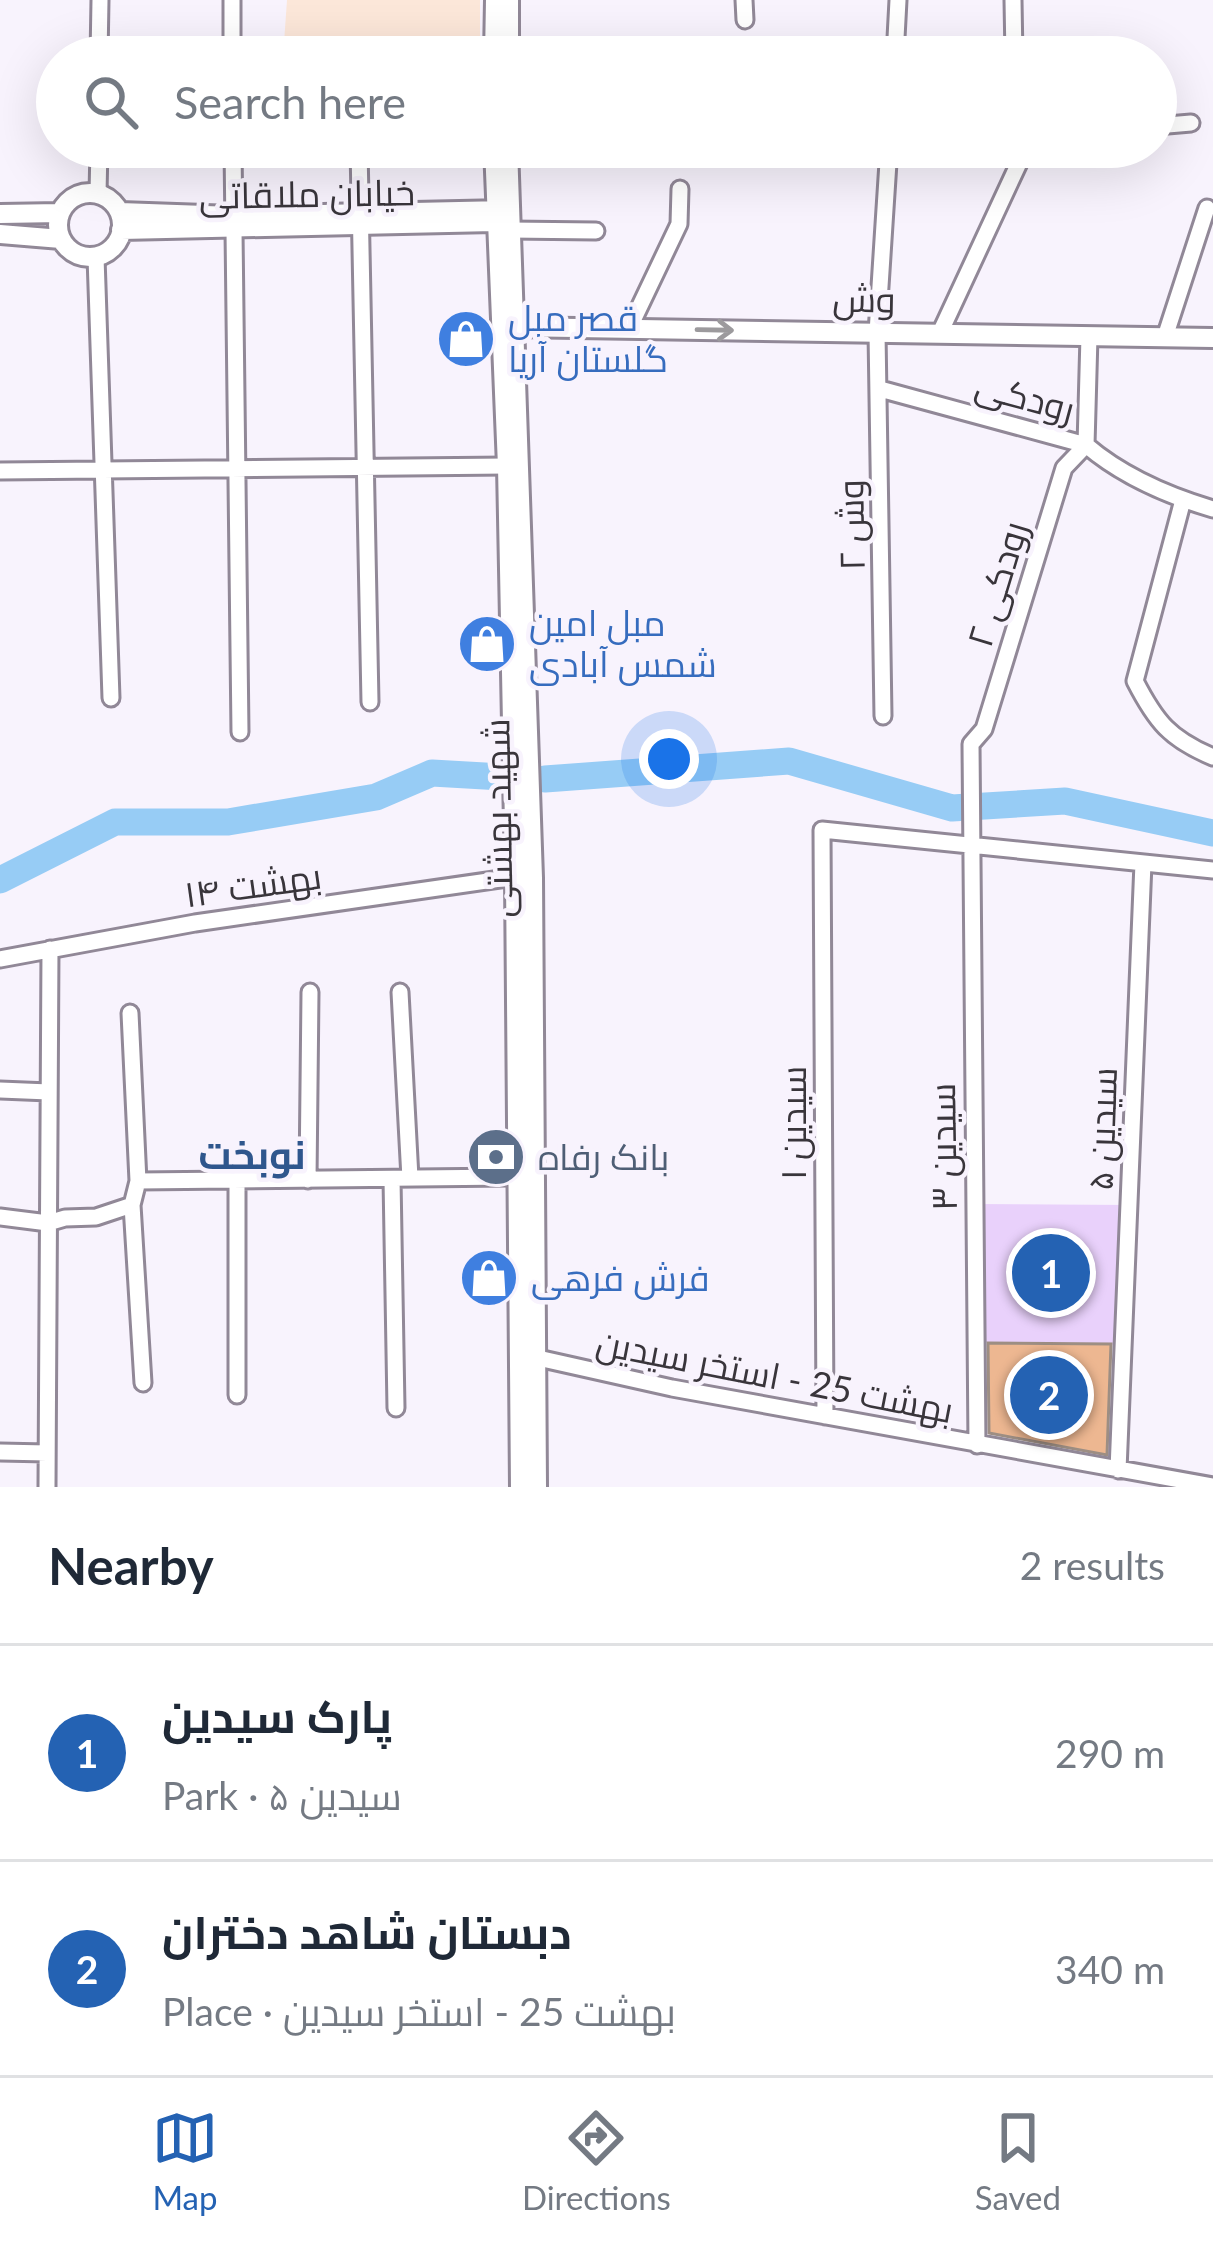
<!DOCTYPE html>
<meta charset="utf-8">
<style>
body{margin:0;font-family:Lato,Cairo,sans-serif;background:#f6f6f7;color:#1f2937}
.you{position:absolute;left:669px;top:759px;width:42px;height:42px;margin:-30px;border:9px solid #fff;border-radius:50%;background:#1a73e8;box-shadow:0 0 0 18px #1a73e833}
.badge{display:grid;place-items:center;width:78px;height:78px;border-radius:50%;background:#2462b3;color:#fff;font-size:39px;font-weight:700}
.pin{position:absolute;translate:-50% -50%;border:6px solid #fff;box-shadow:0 3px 12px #0006}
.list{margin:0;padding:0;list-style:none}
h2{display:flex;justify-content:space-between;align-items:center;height:156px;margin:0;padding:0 48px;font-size:51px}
h2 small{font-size:39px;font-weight:400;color:#747a83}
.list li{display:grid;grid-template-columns:78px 1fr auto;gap:36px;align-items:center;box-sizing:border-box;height:216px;padding:0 48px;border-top:3px solid #e0e1e3}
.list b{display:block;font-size:45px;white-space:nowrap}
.list p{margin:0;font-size:39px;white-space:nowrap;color:#747a83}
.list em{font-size:39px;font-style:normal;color:#747a83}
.icon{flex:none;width:66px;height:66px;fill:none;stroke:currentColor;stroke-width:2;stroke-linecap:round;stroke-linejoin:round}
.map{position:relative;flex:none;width:1213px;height:1487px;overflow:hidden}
.search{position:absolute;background:#fff;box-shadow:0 12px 48px #0002;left:36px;right:36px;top:36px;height:132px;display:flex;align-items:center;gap:30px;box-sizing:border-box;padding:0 42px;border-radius:66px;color:#747a83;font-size:45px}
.sheet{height:588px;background:#fff}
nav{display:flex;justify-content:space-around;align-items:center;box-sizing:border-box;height:168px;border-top:3px solid #e0e1e3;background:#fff;font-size:33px;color:#747a83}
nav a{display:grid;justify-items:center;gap:6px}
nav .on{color:#2462b3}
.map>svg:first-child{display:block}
.medical{fill:#fce7d9}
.green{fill:#e9d1fb}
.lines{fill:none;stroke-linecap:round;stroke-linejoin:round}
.river{stroke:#97ccf5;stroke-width:27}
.building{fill:#edb791;stroke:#9d8e83;stroke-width:3}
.minor-casing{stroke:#918897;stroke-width:21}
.major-casing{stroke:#918897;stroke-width:24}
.minor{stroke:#fff;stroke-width:15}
.major{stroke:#fff;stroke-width:18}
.oneway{stroke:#9c9a9d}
.labels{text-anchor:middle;stroke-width:9;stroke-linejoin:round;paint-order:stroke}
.street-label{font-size:36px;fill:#39353b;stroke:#f8f3fd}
.shop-label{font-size:36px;fill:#366cbe;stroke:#f8f3fd;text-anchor:start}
.service-label{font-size:36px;fill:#4e5e75;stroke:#f8f3fd;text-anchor:start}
.neighbourhood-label{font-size:39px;font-weight:bold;fill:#2f578d;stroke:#f8f3fd}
</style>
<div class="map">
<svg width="1213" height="1487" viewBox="0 0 1213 1487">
<rect width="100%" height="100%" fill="#f8f3fd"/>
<path class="medical" d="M287,0H480V55L284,43Z"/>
<path class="green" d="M974,1204L1129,1205L1123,1345L976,1342Z"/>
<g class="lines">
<path class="river" d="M545,779L789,761L952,808L1065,801L1213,833
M0,880L115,822H228L376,797L432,773L502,777"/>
</g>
<path class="building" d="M988,1343L1111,1344L1107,1455L989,1433Z"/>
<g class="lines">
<defs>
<path id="minor" d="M232,0V57
M744,0L745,20
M1013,0L1014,57
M99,57L100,0
M895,57L898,0
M1086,57L1111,54
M1156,126L1191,123
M233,147L240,732
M359,148L370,702
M98,194L99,147
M510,230L596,231
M96,257L111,698
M629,329L679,224L680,189
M940,333L1019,163V147
M1165,337L1207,208
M880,389L1086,445C1121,475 1169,496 1213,509
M1086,445L1089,336
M0,471L507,466
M1183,500L1135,681C1156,722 1170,739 1213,757
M883,716L877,333L889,147
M0,959L195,923L515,877
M400,992L410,1178
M0,1090L49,1092
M392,1179L396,1408
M308,1180L310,992
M138,1181L520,1177
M237,1181V1395
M132,1205L143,1383
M0,1217L48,1223L65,1218L96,1217L132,1205L138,1181L130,1013
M538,1358L672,1388L1213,1486
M825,1416L822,830L1213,870
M977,1445L971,744L984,729L1064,468L1086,445
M0,1452L47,1453
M1118,1470L1143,863
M47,1487L50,949"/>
<path id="major" d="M494,57L495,0
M509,57V0
M494,147L507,466L515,877L520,1487
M508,147L533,878L537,1487
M58 225a32 32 0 1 1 64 0a32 32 0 1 1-64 0Z
M120,212L233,216L505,210
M0,214L60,213
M121,230L494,222
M0,234L61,239
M514,327L1213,338"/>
</defs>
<use href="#minor" class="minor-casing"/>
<use href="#major" class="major-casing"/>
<use href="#minor" class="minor"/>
<use href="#major" class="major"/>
</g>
<defs><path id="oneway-shaft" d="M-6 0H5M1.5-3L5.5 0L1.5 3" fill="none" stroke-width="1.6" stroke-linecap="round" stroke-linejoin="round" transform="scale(3)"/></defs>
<use class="oneway" href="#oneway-shaft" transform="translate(715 330) rotate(1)"/>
<defs>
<symbol id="shop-disc" viewBox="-11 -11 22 22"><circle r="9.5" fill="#3f7fe0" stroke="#f8f3fd"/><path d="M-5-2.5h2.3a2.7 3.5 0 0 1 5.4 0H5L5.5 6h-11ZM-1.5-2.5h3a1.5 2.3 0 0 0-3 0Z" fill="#fff"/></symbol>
<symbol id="bank-disc" viewBox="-11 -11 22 22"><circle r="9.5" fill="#5c6f8a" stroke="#f8f3fd"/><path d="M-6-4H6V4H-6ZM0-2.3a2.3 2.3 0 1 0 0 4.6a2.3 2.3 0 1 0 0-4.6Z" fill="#fff"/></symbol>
</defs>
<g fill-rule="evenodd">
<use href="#shop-disc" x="433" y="306" width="66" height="66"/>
<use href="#shop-disc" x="454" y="611" width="66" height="66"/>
<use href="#bank-disc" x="463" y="1124" width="66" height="66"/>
<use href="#shop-disc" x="456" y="1245" width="66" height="66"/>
</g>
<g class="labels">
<g class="street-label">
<text transform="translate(307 194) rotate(-1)" y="13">خیابان ملاقاتی</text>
<text transform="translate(864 299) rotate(1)" y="13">وش</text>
<text transform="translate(1025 397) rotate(15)" y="13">رودکی</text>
<text transform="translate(851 525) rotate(-91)" y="13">وش ۲</text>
<text transform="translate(997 584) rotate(-73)" y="13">رودکی ۲</text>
<text transform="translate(498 818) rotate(-91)" y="13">شهید بهشتی</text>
<text transform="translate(253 885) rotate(-8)" y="13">بهشت ۱۴</text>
<text transform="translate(793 1123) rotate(-90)" y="13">سیدین ۱</text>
<text transform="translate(1102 1129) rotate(-88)" y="13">سیدین ۵</text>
<text transform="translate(943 1147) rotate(-91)" y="13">سیدین ۳</text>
<text transform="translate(775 1376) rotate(11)" y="13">بهشت 25 - استخر سیدین</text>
</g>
<g class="shop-label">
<text x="508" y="331">قصر مبل<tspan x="508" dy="41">گلستان آریا</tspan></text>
<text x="529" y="636">مبل امین<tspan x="529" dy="41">شمس آبادی</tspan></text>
<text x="531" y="1291">فرش فرهی</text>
</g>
<g class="service-label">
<text x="538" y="1170">بانک رفاه</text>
</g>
<g class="neighbourhood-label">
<text x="252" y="1169">نوبخت</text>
</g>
</g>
</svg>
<div class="you"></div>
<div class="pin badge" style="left:1051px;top:1273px">1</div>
<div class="pin badge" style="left:1049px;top:1395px">2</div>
<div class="search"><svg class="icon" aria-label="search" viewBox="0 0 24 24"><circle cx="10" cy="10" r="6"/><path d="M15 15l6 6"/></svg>Search here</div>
</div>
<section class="sheet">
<h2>Nearby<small>2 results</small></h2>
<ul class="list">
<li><span class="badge">1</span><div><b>پارک سیدین</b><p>Park · سیدین ۵</p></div><em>290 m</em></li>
<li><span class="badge">2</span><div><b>دبستان شاهد دختران</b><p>Place · بهشت 25 - استخر سیدین</p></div><em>340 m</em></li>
</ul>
</section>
<nav>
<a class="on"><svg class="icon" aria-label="map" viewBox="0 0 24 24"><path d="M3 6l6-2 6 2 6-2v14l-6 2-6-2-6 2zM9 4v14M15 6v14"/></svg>Map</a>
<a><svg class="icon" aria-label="directions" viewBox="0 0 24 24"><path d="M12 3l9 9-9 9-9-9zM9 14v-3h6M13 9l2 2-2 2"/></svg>Directions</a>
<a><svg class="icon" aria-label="saved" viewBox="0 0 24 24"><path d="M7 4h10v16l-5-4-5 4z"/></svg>Saved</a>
</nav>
